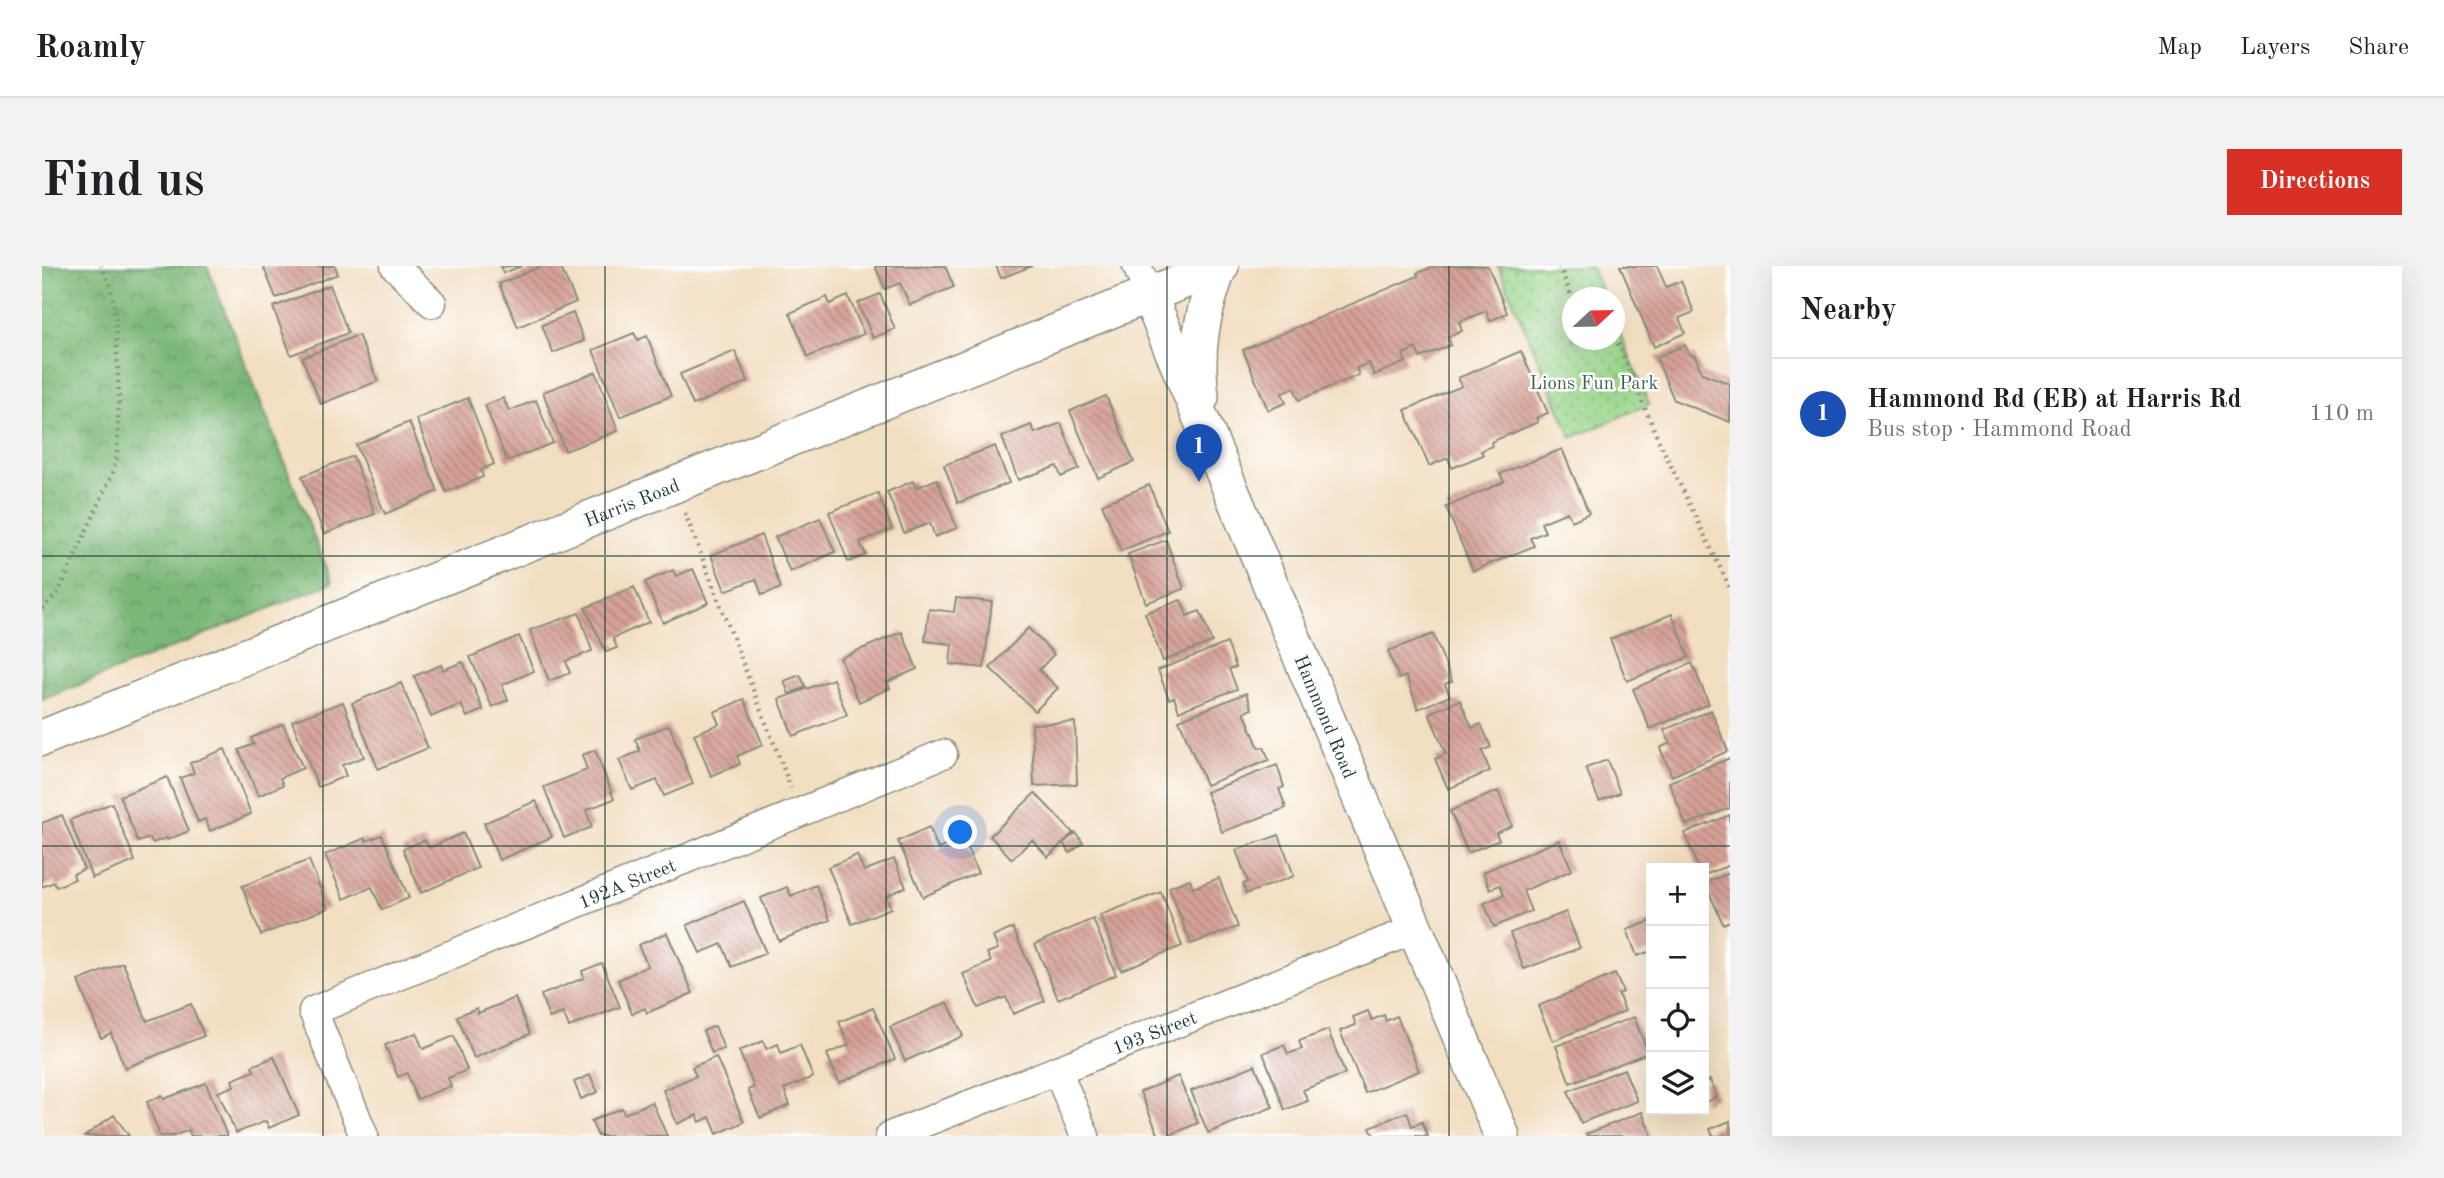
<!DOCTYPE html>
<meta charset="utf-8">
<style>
body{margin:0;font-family:"Old Standard TT",serif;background:#f2f2f2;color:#202124}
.controls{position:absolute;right:21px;bottom:21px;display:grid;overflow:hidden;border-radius:0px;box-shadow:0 7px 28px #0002}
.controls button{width:63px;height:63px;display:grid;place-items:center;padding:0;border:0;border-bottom:2px solid #e0e0e0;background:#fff;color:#202124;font:35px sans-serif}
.compass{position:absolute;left:1520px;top:21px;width:63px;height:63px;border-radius:50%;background:#fff;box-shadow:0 7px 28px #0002;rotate:68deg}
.you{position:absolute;left:919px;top:567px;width:24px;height:24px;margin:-18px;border:5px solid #fff;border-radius:50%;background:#1a73e8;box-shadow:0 0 0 10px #1a73e833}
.badge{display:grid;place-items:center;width:46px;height:46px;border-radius:50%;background:#d93025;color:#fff;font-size:23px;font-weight:700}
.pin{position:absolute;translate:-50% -58px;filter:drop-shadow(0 2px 4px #0008)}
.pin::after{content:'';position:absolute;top:37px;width:24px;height:21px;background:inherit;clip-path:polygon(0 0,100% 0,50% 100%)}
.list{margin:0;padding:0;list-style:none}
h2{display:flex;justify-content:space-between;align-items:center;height:91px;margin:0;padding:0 28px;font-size:30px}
h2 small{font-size:23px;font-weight:400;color:#757577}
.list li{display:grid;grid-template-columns:46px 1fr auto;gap:21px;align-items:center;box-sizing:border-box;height:112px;padding:0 28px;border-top:2px solid #e0e0e0}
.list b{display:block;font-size:26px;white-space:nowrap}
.list p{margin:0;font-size:23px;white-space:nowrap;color:#757577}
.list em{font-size:23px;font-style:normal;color:#757577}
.icon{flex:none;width:38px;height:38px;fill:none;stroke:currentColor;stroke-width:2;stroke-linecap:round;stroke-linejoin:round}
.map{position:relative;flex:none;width:1688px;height:870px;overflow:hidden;border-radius:0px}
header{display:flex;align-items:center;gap:42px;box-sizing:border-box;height:98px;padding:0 35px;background:#fff;border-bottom:2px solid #e0e0e0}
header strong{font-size:33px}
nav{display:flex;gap:38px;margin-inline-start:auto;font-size:24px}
.intro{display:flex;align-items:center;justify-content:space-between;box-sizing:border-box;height:168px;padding:0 42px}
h1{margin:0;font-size:49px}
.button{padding:18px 32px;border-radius:0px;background:#d93025;color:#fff;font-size:24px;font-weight:700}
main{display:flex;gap:42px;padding:0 42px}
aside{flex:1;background:#fff;border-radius:0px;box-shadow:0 7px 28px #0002}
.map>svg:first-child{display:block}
.forest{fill:url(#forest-crowns);stroke:#4d7a56;stroke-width:2}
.park{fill:url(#park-dots);stroke:#5c8a60;stroke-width:2}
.building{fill:url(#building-back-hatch)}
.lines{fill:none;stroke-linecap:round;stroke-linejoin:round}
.minor-casing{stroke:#888e7a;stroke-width:31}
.major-casing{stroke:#888e7a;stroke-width:38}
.path{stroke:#888e7a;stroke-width:4.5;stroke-dasharray:2 5;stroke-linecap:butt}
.minor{stroke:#fff;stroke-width:28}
.major{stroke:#fff;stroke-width:35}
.grid{fill:none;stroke:#1f3d34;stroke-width:2;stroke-opacity:0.55}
.labels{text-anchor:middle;stroke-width:5;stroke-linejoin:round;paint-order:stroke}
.park-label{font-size:19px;fill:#3e634a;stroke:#fff}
.street-label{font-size:19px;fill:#1f3d34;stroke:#fff}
</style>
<header>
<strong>Roamly</strong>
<nav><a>Map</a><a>Layers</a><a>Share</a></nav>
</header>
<div class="intro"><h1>Find us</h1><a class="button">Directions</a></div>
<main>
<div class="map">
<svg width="1688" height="870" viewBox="0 0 1688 870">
<defs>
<pattern id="forest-crowns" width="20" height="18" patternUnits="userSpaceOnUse" patternTransform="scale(1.75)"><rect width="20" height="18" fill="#7bb777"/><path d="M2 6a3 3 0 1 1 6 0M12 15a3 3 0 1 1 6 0" fill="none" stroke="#649662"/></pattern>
<pattern id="park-dots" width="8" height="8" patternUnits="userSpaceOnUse" patternTransform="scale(1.75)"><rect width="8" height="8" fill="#9ad68b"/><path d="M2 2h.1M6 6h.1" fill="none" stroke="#7daf72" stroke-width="1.8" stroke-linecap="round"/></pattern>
<pattern id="building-back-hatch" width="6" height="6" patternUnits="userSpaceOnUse" patternTransform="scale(1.75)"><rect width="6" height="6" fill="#d6a197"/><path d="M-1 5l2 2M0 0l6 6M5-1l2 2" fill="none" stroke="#ad847c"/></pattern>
</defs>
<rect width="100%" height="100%" fill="#fff"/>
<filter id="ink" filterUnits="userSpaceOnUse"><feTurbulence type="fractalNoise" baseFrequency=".0143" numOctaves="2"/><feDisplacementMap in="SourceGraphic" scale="14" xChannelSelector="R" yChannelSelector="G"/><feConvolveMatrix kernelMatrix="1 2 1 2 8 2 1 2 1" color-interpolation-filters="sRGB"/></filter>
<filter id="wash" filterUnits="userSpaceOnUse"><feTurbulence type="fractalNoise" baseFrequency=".00686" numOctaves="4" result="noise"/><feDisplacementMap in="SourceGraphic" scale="28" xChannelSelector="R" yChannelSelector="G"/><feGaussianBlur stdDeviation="1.57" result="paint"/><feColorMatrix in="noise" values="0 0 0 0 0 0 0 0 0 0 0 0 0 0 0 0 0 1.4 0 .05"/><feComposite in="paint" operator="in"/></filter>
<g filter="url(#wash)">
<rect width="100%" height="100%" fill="#f2dec1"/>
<path class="forest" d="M0,0H165L290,317L0,434Z"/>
<path class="park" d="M1456,0H1549L1562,31L1531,32V74H1573V56L1607,138L1530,172Z"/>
<g id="blocks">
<path class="building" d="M221,0H293L296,8L234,32Z
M459,0H480L461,7Z
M500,0H518L534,36L476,61L457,18Z
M833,0H903L912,21L868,39L858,17L843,23Z
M954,0H990L959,12Z
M1393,0H1446L1465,47L1448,55L1444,45L1417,56L1420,65L1406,71L1409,79L1378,92L1374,82L1361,88L1364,96L1332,109L1327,97L1314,102L1317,109L1257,134L1252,122L1240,127L1244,137L1226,144L1201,84L1376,10L1375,7Z
M1578,0H1615L1624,21L1639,15L1652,46L1637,52L1643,67L1612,81Z
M288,19L306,67L249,89L231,41Z
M838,28L853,63L831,72L816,37Z
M806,30L822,68L766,91L748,47L785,31L788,38Z
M531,47L542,75L511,87L500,59Z
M592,67L596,74L605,70L629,130L578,151L551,84Z
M316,69L336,115L279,138L260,92Z
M1643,79L1647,88L1653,90L1660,107L1688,118V156L1632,134L1614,91Z
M693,85L706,116L651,139L638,108Z
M1479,85L1506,147L1494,152L1496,156L1449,176L1450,180L1439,185L1441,189L1410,202L1406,192L1387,200L1363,144L1420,120L1416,112Z
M554,106L576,165L523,185L501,126Z
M1064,130L1092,196L1056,212L1028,145Z
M426,132L452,198L439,204L441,211L404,226L374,153Z
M461,132L467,145L494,134L511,177L465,195L443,139Z
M367,156L396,225L343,248L314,179Z
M1019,157L1037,203L1019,211L1015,200L976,214L960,171L989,159L993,167Z
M953,180L967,217L916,237L902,199Z
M1520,183L1547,247L1530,255L1525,246L1499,257L1503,266L1488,272L1492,280L1431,305L1404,241L1462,216L1458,208Z
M311,190L333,248L282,268L260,210Z
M895,213L915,262L893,271L888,257L862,267L845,226L871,215L874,222Z
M1107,219L1126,265L1079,285L1060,238Z
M836,227L850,263L818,276L824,289L806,296L787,246Z
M778,252L793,286L748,306L733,271Z
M719,269L739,322L720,329L714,313L683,325L669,289Z
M1124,274L1142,323L1104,337L1086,288Z
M651,303L666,337L621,357L603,316L631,304L634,310Z
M592,321L607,356L571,372L575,382L564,386L543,342Z
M914,332L950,336L942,402L908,398L910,378L883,375L887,343L912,346Z
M1139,334L1145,350L1158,345L1170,376L1121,395L1103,347Z
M537,347L550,385L524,395L528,407L507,415L488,364Z
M1630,348L1647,391L1585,415L1568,373Z
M986,362L1012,388L997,404L1016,422L993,445L948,402Z
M860,366L875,403L845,416L848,422L817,436L798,392Z
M1391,368L1410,415L1403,418L1408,430L1376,443L1364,410L1357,413L1346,385Z
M477,370L492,405L460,419L466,434L450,441L428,391Z
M1185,377L1194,401L1187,403L1195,423L1137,445L1132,431L1127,433L1116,404Z
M421,396L441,444L425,451L419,438L389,451L372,410L399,399L401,404Z
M1650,397L1667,438L1608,463L1591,423Z
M758,409L764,421L747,428L742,415Z
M791,413L805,449L751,470L737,433Z
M359,417L386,482L336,503L310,437Z
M1204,427L1210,443L1202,446L1217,482L1222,481L1227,494L1164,519L1137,454Z
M702,433L721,479L695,490L698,498L669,510L652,468L677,458L672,446Z
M1418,434L1430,462L1439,458L1449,481L1440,485L1448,505L1406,523L1393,493L1404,488L1387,447Z
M301,436L322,491L300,499L304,510L276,521L250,455Z
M1669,444L1686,485L1630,510L1618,482L1628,477L1622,464Z
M1033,456L1035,518L992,520L990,458Z
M241,458L261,502L238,512L241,519L216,530L197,484L212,478L209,472Z
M627,459L651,518L622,530L615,514L590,524L577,494L598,485L593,473Z
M183,483L209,548L168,565L163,553L156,556L138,512L152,507L148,497Z
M553,484L572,533L544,544L550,561L522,572L502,521L545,504L540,489Z
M1688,492V542L1644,559L1627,516Z
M1565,494L1578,527L1557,535L1544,502Z
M1235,499L1242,521L1237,523L1244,542L1180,566L1164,526Z
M125,511L147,565L125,574L124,572L111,577L108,572L96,576L78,530Z
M1456,525L1470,560L1454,567L1457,574L1426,587L1408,545Z
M993,527L1031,567L1006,591L990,574L970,593L948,570Z
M494,535L510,571L457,594L442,557Z
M70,537L93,595L50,612L28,554Z
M20,549L42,603L31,608L33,613L14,621L12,616L0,621V557Z
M1688,549V599L1662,609V602H1656L1643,567Z
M887,561L896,583L921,573L936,607L881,631L856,575Z
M421,567L436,602L379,627L361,583L383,574L387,582Z
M1034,567L1041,577L1028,587L1021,577Z
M340,569L367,632L340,644L330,621L302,633L283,589L323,572L324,575Z
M1237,569L1252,610L1204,628L1201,618L1206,616L1194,584Z
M1517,574L1530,604L1481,625L1489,645L1452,661L1442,637L1462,629L1458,619L1448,623L1441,606Z
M815,589L822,605L852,593L864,621L844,630L849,642L810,658L786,601Z
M267,594L286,642L219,669L200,620Z
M1688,607V655L1681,658L1663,617Z
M1177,612L1196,661L1149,678L1127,621L1148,613L1151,622Z
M774,619L788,654L737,675L719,632L745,621L749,630Z
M1119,626L1140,680L1079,704L1058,649Z
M702,635L724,687L690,701L680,678L658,687L645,659Z
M1524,646L1538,682L1482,703L1468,667Z
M1051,653L1074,709L1016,733L993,678Z
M1609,655V685L1595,690L1585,664Z
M971,662L1003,735L971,748L964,731L936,742L921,708L949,696L945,687L956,683L951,671Z
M625,667L651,727L605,747L603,742L590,748L576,714L606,700L596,679Z
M81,697L105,755L149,738L162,770L83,802L69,767L59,772L36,715Z
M560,697L578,741L527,761L521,747L507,752L499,729L542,712L540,705Z
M1573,708L1581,726L1576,728L1583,745L1511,775L1496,740Z
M473,732L488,768L432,792L415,750L435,742L436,747Z
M906,736L921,770L863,795L848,761Z
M831,742L853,793L797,817L785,788L807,779L797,756Z
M1326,745L1330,754L1342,749L1344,755L1355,750L1377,805L1323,827L1298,765L1314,759L1311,751Z
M1592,751L1606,787L1528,817L1514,780Z
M673,760L682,783L670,787L661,765Z
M1286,764L1303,808L1261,824L1266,835L1243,844L1221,787L1242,779L1246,788L1260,783L1257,775Z
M374,767L381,783L412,770L425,804L406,812L409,820L375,833L365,807L356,811L343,779Z
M721,775L724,783L736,778L739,787L758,779L771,811L742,823L748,839L718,852L706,824L712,821L697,785Z
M232,791L257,849L227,862L224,855L194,867L176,826L192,820L190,814L212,805L210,800Z
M674,791L702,856L675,868L668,851L658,856L655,849L635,858L621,824L654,810L650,801Z
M1213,799L1231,841L1166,867L1149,825Z
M1582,803L1595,835L1539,857L1526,825Z
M548,809L556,826L539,833L532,816Z
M1136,810L1156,857L1126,870H1117L1098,826Z
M1668,814L1675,831L1662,837V817Z
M164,817L185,870H149L147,864L131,870H118L105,836L120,829L122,833Z
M610,836L625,870H556L549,855L580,842L582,848Z
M1365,846L1370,860L1380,856L1386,870H1332L1328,861Z
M1600,846L1610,870H1545L1544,868Z
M72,849L87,870H43Z
M1688,855V870H1671L1668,863Z"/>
</g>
</g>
<g filter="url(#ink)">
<use href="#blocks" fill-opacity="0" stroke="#888e7a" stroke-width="2"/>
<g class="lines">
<defs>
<g id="minor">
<path d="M353,0L390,37"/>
<path d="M1095,0L1107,29"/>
<path d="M1015,804L1043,870"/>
<path id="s1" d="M322,870L271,745L901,488"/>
<path id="s2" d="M848,870L1374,663"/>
</g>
<g id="major">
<path id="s3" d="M1107,29L1460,870"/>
<path d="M1159,131C1153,81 1160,48 1177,1"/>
<path id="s4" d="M0,472L1179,0"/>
</g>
</defs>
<use href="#minor" class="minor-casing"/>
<use href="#major" class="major-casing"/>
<path class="path" d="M1517,0L1531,33
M1573,71L1616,173L1688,322
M643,247L749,522
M0,343L16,327L21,316L70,209L75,191L77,131L73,45L68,19L59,0"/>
<use href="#minor" class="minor"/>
<use href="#major" class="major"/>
</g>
</g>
<path class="grid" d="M281,0V870M563,0V870M844,0V870M1125,0V870M1407,0V870M0,290H1688M0,580H1688"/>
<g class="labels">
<g class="park-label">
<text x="1552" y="123">Lions Fun Park</text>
</g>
<g class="street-label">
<text dy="7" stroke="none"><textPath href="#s4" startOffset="635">Harris Road</textPath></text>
<text dy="7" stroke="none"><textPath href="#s3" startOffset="457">Hammond Road</textPath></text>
<text dy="7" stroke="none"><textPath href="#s1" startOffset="474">192A Street</textPath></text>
<text dy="7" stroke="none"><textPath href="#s2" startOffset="284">193 Street</textPath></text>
</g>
</g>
</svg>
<div class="controls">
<button>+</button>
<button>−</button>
<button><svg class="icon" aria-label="locate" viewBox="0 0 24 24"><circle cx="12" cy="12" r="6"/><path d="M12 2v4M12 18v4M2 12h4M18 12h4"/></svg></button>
<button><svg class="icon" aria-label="layers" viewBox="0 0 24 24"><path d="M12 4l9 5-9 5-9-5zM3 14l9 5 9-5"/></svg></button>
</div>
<svg class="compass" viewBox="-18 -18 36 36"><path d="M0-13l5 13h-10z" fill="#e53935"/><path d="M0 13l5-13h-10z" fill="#757577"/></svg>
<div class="you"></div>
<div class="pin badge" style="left:1157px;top:216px;background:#1a4fb4">1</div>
</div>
<aside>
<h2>Nearby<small></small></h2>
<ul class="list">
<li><span class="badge" style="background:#1a4fb4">1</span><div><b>Hammond Rd (EB) at Harris Rd</b><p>Bus stop · Hammond Road</p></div><em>110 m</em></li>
</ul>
</aside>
</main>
